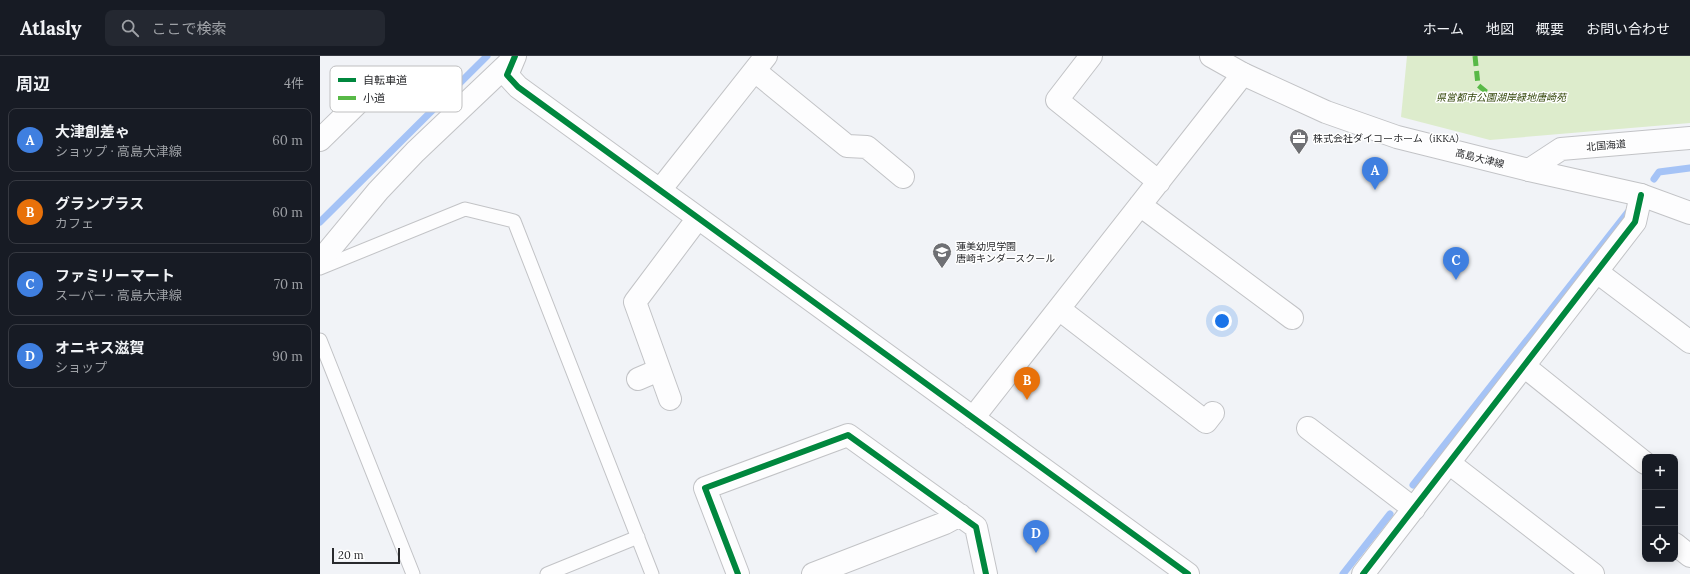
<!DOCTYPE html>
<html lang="ja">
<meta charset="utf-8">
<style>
body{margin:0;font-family:Lora,"Noto Sans JP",serif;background:#242831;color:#f1f3f6}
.controls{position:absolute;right:12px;bottom:12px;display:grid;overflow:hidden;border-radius:8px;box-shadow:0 2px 10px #0003}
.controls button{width:36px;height:36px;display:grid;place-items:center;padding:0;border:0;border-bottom:1px solid #363941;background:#171b24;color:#f1f3f6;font:20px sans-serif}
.scale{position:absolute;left:12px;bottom:10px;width:68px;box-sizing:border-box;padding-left:4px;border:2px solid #292a2d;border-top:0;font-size:11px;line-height:14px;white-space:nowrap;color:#292a2d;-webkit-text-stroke:3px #fff;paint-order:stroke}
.you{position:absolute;left:902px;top:265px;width:14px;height:14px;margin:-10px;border:3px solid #fff;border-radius:50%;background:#1a73e8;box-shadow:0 0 0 6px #1a73e833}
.badge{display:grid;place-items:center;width:26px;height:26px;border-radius:50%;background:#b45309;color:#fff;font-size:13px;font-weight:700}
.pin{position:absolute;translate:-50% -33px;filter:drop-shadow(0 1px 2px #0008)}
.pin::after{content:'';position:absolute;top:21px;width:14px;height:12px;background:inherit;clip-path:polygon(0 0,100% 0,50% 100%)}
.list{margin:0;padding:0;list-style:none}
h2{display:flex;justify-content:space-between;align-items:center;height:52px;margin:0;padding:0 16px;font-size:17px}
h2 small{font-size:13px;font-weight:400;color:#9ea1a6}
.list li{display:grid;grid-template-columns:26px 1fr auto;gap:12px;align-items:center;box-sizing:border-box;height:64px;margin:0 8px 8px;padding:0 8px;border:1px solid #363941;border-radius:8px}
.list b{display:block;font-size:15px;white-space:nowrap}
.list p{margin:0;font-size:13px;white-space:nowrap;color:#9ea1a6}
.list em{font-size:13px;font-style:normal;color:#9ea1a6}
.icon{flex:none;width:22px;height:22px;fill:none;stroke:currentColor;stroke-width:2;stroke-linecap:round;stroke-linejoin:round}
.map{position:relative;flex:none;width:1370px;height:518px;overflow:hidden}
header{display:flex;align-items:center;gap:24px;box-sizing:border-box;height:56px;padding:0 20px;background:#171b24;border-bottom:1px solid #363941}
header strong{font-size:19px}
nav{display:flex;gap:22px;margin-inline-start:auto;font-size:14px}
.search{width:280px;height:36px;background:#242831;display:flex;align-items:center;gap:10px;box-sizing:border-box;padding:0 14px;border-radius:8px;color:#9ea1a6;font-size:15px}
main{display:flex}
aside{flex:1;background:#171b24}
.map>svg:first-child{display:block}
.park{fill:#ddeccc}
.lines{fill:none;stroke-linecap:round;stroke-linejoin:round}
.stream{stroke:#a5c3f6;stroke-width:7}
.service-casing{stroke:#c2c3c6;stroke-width:15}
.minor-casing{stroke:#c2c3c6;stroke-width:24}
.secondary-casing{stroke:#c2c3c6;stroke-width:24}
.service{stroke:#fdfdfe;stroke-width:13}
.minor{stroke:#fdfdfe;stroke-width:22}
.secondary{stroke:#fdfdfe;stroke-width:22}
.quiet{stroke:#58b947;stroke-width:5;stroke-dasharray:10 5;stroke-linecap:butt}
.cycleway-casing{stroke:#fff;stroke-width:8}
.cycleway{stroke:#00873e;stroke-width:6}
.labels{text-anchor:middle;stroke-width:3;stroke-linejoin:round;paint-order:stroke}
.park-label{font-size:10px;font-style:italic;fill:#35480c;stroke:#fff}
.poi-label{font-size:10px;fill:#292a2d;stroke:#fff;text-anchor:start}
.street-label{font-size:10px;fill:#292a2d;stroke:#fff}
.key{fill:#fff;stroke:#bfbfc0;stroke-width:1}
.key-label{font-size:11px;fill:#292a2d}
</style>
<header>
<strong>Atlasly</strong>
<div class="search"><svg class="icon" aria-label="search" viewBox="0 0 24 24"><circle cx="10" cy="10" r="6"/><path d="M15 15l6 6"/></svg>ここで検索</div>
<nav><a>ホーム</a><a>地図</a><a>概要</a><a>お問い合わせ</a></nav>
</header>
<main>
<aside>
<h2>周辺<small>4件</small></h2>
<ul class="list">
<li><span class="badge" style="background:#3f7fe0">A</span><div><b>大津創差ゃ</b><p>ショップ · 高島大津線</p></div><em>60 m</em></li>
<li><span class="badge" style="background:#e8710a">B</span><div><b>グランプラス</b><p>カフェ</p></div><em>60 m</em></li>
<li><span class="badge" style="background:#3f7fe0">C</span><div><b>ファミリーマート</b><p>スーパー · 高島大津線</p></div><em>70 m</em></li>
<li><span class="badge" style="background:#3f7fe0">D</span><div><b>オニキス滋賀</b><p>ショップ</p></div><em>90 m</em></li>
</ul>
</aside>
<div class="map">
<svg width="1370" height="518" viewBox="0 0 1370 518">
<rect width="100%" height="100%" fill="#f1f3f7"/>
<path class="park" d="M1087,0H1370V67L1170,84L1081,61Z"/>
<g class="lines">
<path class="stream" d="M1334,123L1339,116L1370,112
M0,166L167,0
M1093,429L1308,156
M1023,518L1070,458"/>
<defs>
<path id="service" d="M0,212L145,153L194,165L332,518
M0,284L93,518
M227,518L318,481"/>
<path id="minor" d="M195,0L187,19L198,31L868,518
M771,0L737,44L839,126
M435,15L527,90L547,91L583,121
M0,84L46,39
M1209,114L1241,93L1370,82
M340,134L446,0
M820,149L972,262
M0,205L58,135L95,96L193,3
M1277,216L1370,286
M739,253L886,366L893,357
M1204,310L1325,407
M318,323L339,314
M350,343L315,246L378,162
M653,362L923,18
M988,372L1094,453
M1129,407L1273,518
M1355,488L1370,500
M418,518L385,432L528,379L656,471L666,518
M493,518L625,467L640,459
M1043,518L1315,166L1321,139"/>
<path id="secondary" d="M891,0L923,18L1006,56L1077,81L1209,114L1321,139L1370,157"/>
</defs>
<use href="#service" class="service-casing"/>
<use href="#minor" class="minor-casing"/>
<use href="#secondary" class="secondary-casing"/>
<use href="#service" class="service"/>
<use href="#minor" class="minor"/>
<use href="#secondary" class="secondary"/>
<path class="quiet" d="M1155,0L1158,29L1171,40H1186"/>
<defs>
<path id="cycleway" d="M195,0L187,19L198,31L868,518
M418,518L385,432L528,379L656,471L666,518
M1043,518L1315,166L1321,139"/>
</defs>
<use href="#cycleway" class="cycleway-casing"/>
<use href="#cycleway" class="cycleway"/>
</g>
<defs>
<symbol id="office-pin" viewBox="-11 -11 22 30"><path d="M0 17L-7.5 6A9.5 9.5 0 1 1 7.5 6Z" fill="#6f7074" stroke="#fff"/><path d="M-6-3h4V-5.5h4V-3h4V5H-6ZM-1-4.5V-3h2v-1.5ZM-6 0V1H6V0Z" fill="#fff"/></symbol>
<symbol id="school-pin" viewBox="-11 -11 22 30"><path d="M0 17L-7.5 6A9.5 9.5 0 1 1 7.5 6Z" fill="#6f7074" stroke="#fff"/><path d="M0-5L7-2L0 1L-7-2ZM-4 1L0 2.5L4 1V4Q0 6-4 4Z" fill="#fff"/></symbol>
</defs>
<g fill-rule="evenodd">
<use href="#office-pin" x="968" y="71" width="22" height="30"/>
<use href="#school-pin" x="611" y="185" width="22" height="30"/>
</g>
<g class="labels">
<g class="park-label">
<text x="1181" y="45">県営都市公園湖岸緑地唐崎苑</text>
</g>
<g class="poi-label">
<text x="993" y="86">株式会社ダイコーホーム（iKKA）</text>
<text x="636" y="194">蓮美幼児学園<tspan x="636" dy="12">唐崎キンダースクール</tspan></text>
</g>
<g class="street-label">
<text transform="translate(1286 89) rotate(-5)" y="4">北国海道</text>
<text transform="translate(1160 102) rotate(14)" y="4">高島大津線</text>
</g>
</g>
<rect x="10" y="10" width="132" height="46" rx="6" class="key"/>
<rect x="18" y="22" width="18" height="4" fill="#00873e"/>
<rect x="18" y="40" width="18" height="4" fill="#58b947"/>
<g class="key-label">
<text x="43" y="28">自転車道</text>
<text x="43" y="46">小道</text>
</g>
</svg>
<div class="controls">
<button>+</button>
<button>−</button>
<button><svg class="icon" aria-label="locate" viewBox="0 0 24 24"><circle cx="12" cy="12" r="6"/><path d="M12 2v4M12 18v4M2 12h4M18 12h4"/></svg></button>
</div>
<div class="scale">20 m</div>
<div class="you"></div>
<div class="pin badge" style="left:1055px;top:134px;background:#3f7fe0">A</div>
<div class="pin badge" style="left:707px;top:344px;background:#e8710a">B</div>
<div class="pin badge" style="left:1136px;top:224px;background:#3f7fe0">C</div>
<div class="pin badge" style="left:716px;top:497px;background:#3f7fe0">D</div>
</div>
</main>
